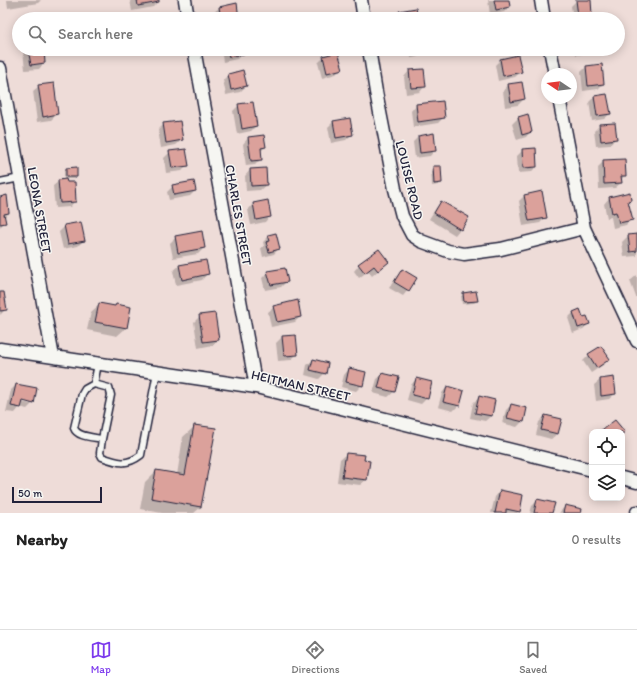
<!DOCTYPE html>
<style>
body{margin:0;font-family:Itim,sans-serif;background:#f2f2f2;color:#222}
.controls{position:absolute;right:12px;bottom:12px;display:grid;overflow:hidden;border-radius:8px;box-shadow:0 2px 10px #0003}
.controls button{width:36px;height:36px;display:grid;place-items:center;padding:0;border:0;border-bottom:1px solid #e0e0e0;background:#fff;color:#222;font:20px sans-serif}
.compass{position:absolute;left:541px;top:68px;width:36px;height:36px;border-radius:50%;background:#fff;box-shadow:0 2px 10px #0003;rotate:283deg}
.scale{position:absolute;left:12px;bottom:10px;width:90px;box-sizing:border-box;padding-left:4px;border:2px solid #22223b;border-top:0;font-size:11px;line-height:14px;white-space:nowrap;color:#22223b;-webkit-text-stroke:3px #f6f6f2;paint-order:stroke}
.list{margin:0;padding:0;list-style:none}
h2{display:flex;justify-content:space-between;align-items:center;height:52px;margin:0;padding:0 16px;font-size:17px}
h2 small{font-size:13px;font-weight:400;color:#767676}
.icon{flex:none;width:22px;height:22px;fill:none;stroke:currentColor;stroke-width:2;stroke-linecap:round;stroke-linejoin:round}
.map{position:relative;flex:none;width:637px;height:513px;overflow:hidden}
.search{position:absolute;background:#fff;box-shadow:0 2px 10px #0003;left:12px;right:12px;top:12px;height:44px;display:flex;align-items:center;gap:10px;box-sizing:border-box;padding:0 14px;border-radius:22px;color:#767676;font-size:15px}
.sheet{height:116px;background:#fff}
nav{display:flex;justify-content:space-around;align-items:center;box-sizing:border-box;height:56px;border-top:1px solid #e0e0e0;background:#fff;font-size:11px;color:#767676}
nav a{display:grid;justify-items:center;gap:2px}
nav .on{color:#7c3aed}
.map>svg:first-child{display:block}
.shadow{fill:#0003;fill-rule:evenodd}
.building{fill:#dba19b;stroke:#22223b}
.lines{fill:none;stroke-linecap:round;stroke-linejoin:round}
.service-casing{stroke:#22223b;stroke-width:9}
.minor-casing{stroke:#22223b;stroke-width:15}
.service{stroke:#f6f6f2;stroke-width:6}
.minor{stroke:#f6f6f2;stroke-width:12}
.labels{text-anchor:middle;stroke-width:3;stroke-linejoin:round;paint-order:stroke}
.street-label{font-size:13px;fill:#22223b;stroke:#f6f6f2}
</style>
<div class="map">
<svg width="637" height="513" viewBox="0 0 637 513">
<rect width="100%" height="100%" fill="#eedcd8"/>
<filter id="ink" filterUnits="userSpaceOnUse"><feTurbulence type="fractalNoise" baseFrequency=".025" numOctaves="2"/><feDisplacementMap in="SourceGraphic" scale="8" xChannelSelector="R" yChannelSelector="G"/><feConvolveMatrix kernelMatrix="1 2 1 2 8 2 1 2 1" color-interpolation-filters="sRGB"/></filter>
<g filter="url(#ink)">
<path class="shadow" d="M7,0H41L38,3L8,8Z
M130,0H158V2L153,7L132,11Z
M488,0H508L509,7L504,12L490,15Z
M577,0H590L591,14L587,19H573L571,6Z
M236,5L238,19H214L213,13L219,8Z
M400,12L417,19H394V17Z
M24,49H43L44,63L39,69L25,70L23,50Z
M221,49H242V54L237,59L223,62Z
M405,49H422L423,52L417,57L411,58L410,51L405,52Z
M575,49H593L590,53L576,55Z
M324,57L341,69L336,74L322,78L318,63Z
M500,60L521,72L515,77L498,81L495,65Z
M586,67L603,84L598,89L583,91L581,72Z
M409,71L425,86L420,92L406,94L404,77Z
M228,75L246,86L240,92L226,95L223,80Z
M521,83L524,99L518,105L505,107L503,91L508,85Z
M39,86L57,114L51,120L37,122L33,91Z
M594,97L610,114L604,119L592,121L589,102Z
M239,105L256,126L251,131L237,134L233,111Z
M416,105L444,117L438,123L413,127L411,111Z
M527,116L531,131L526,137L517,140L512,124L518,118Z
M333,122L352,134L346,140L331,143L328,127Z
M164,124L182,140L176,145L161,148L158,130Z
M600,125L615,139L610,145L596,146L594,131Z
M418,137L435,150L430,156L415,158L413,142Z
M248,138L265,147L260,152L261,159L255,165L246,166L243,144Z
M523,150L536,167L531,172L518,173L517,156Z
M170,152L188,165L182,171L166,173L164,158Z
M604,161L625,175L621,180V183L615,188L599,189L598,167Z
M433,167L441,183L438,185L432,186L431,170Z
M66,169L76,176L74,179H65L75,201L70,207L55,208L53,186L59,181L64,180V171Z
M250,170L266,185L260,190L246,191L245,176Z
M173,186L195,191L190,196L169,200L167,192Z
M629,194L630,200L628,202L631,219L626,225L613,228L611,217L607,218L604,204L609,198Z
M524,196L546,217L540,223L523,226L519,201Z
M0,198L8,213L4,218V223L0,227Z
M442,202L460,229L455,235L429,219L436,208Z
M253,204L270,216L265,222L251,225L248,210Z
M65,226L84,240L78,246L63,249L59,232Z
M637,235V256L624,257L622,242L628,236Z
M269,236L279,248L274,254L263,257L261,248L264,246L263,242Z
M176,237L204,248L198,254L173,258L170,243Z
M205,261L207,274L202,280L176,285L173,271L179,266Z
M388,262L372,276L368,271L359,278L354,271L359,265Z
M402,271L408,290L403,296L389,288L397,276Z
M268,272L287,281L281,287L265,290L262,278Z
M637,275V297H636L630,281Z
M0,293L5,310L0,315Z
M464,294L477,301L474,303L462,304L461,296Z
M100,304L114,307L116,305L130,308L126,328L117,336L87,330L91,312Z
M274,307L300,317L295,322L271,327L268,312Z
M573,313L589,324L583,329L573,333L568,318Z
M200,316L218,340L213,345L198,348L194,322Z
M295,336L297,354L291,360L278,361L276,343L282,337Z
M601,347L609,359L603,365L591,373L583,361L589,355Z
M313,360L325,373L319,379L305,375L307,365Z
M349,369L362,385L356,391L341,387L344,375Z
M383,374L394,392L388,397L373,393L377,379Z
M613,378L615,394L609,399L596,401L594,385L600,380Z
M416,379L427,398L421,404L407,400L411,385Z
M16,385L33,403L27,409L20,407L15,413L6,412L11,390ZM18,399L30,402V404L17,401Z
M447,387L459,405L453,411L438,407L442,393Z
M479,397L494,401L491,416L485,421L470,418L473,403Z
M511,405L523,421L517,427L502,423L506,410Z
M545,416L557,434L551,439L536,435L539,422Z
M195,426L201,507L194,513H162L140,509L145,482L156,471L177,475L183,437Z
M346,454L366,480L360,485L337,482L340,459Z
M500,491L519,511L517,513H491L495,497Z
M538,500L551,513H530L532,506Z
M565,506L580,513H559Z"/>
<path class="building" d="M137,0H159V2L138,6Z
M494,0H509L510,7L496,10Z
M576,0H591L592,15L578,16Z
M237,3L239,19H221L219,7Z
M416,8L418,19H401L399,11Z
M28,49H44L45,63L31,65Z
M227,49H243L244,54L229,57Z
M338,52L343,69L327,73L323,56Z
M518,55L522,72L503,76L500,59Z
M602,64L604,84L588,86L586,66Z
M424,69L426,87L411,88L409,70Z
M243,70L247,86L231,90L228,74Z
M522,82L525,99L511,102L508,84Z
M54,83L58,114L43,117L38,85Z
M607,94L611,114L597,116L594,96Z
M443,101L445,118L418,122L416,104Z
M253,102L257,126L242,129L238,104Z
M528,114L532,132L522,135L518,117Z
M350,118L353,135L336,138L333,121Z
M180,121L183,140L166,143L163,123Z
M615,123L617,139L601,141L599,124Z
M434,133L436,151L420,153L418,136Z
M264,135L266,147L261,148L262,160L251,161L248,137Z
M536,148L537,167L523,168L522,149Z
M186,149L189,166L172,168L169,151Z
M625,159L626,176H621L622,183L604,184L603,160Z
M433,166H441L442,183L434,184Z
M77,167V177H66V168Z
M266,168L267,185L251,186L250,169Z
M66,179L67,182H75L76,202L60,203L58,180Z
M194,181L196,191L174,195L172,185Z
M542,191L547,218L529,221L524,195Z
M630,192L631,200L628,201L633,220L619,223L616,212L612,213L609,197Z
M7,195L9,213L4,214L6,223L0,224V197Z
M268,200L271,217L256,220L253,203Z
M441,201L469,217L461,230L434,213Z
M81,222L85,241L68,244L64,225Z
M202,231L205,248L178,253L175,236Z
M276,233L280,249L269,252L266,242L270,241L268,235Z
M637,234V251L630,252L628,235Z
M379,249L389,262L378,271L374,266L365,273L358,264Z
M206,260L209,274L182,280L179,265Z
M285,268L288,282L271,285L267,271Z
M402,269L417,278L409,291L394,282Z
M476,291L478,301L464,302L463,293Z
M0,292H4L7,310L0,311Z
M298,300L301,317L277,322L273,306Z
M99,303L115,306L116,304L131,307L127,328L95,322Z
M580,309L583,317L587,316L590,324L578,328L573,312Z
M215,313L219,340L203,342L199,315Z
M296,335L298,355L284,356L282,336Z
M601,346L610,359L597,368L588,354Z
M313,359L328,363L326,374L310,370Z
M349,368L366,372L363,386L346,382Z
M382,373L399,377L395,392L378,388Z
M614,377L616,394L601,396L600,379Z
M416,378L432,382L428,399L412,395Z
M16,384L37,388L34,404L23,401L21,408L11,406Z
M447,386L464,391L460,406L443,402Z
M479,396L495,400L492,416L475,413Z
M511,404L527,408L524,422L507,418Z
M545,415L562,419L558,434L541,430Z
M615,420L625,432L622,434V432H599Z
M194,425L216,428L201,507L151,498L156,470L185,475Z
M346,453L365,455L364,460L370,461L367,480L342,477Z
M500,490L523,495L520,512L506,509V513H495Z
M537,499L555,503L552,513H534Z
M565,505L582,509L581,513H563Z"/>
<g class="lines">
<defs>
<path id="service" d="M0,182L20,178
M98,364L94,384L85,389L82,394L74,428C77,437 93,437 102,439L100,453L102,457C118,463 127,466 141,455L157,372
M94,384L109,388L111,395L102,439"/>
<path id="minor" d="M185,0L188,19
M361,0L364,19
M541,0L544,19
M194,49L256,387
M369,49L376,92L395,189L402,216L412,235L421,241L448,251L464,254L501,249L584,228
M550,49L555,74
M0,68L53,357
M559,98L584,228L637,341
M0,349L256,387L592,470
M622,478L637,482
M637,513V512"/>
</defs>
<use href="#service" class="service-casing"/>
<use href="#minor" class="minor-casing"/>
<use href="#service" class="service"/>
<use href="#minor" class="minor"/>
</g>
</g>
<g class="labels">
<g class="street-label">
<text transform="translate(410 180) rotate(76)" y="5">LOUISE ROAD</text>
<text transform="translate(40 210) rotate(80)" y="5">LEONA STREET</text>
<text transform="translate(239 215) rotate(80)" y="5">CHARLES STREET</text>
<text transform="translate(301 385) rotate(13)" y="5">HEITMAN STREET</text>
</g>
</g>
</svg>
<div class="controls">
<button><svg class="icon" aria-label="locate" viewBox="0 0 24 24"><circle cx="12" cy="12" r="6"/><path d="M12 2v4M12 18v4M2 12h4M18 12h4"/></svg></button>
<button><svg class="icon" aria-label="layers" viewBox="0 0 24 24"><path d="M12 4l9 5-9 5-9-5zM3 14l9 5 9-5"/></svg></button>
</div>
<svg class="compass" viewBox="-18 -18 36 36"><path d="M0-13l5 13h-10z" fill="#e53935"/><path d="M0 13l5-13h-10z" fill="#767676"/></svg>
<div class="scale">50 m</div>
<div class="search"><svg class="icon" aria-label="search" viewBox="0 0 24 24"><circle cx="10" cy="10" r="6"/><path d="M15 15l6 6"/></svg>Search here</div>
</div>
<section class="sheet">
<h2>Nearby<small>0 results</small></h2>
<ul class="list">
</ul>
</section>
<nav>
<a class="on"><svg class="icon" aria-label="map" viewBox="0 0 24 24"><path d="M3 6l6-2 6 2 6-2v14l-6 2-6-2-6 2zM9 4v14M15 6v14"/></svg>Map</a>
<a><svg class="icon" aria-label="directions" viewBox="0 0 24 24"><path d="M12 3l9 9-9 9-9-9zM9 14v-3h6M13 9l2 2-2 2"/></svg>Directions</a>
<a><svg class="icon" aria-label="saved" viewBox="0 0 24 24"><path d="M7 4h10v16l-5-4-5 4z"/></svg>Saved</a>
</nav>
